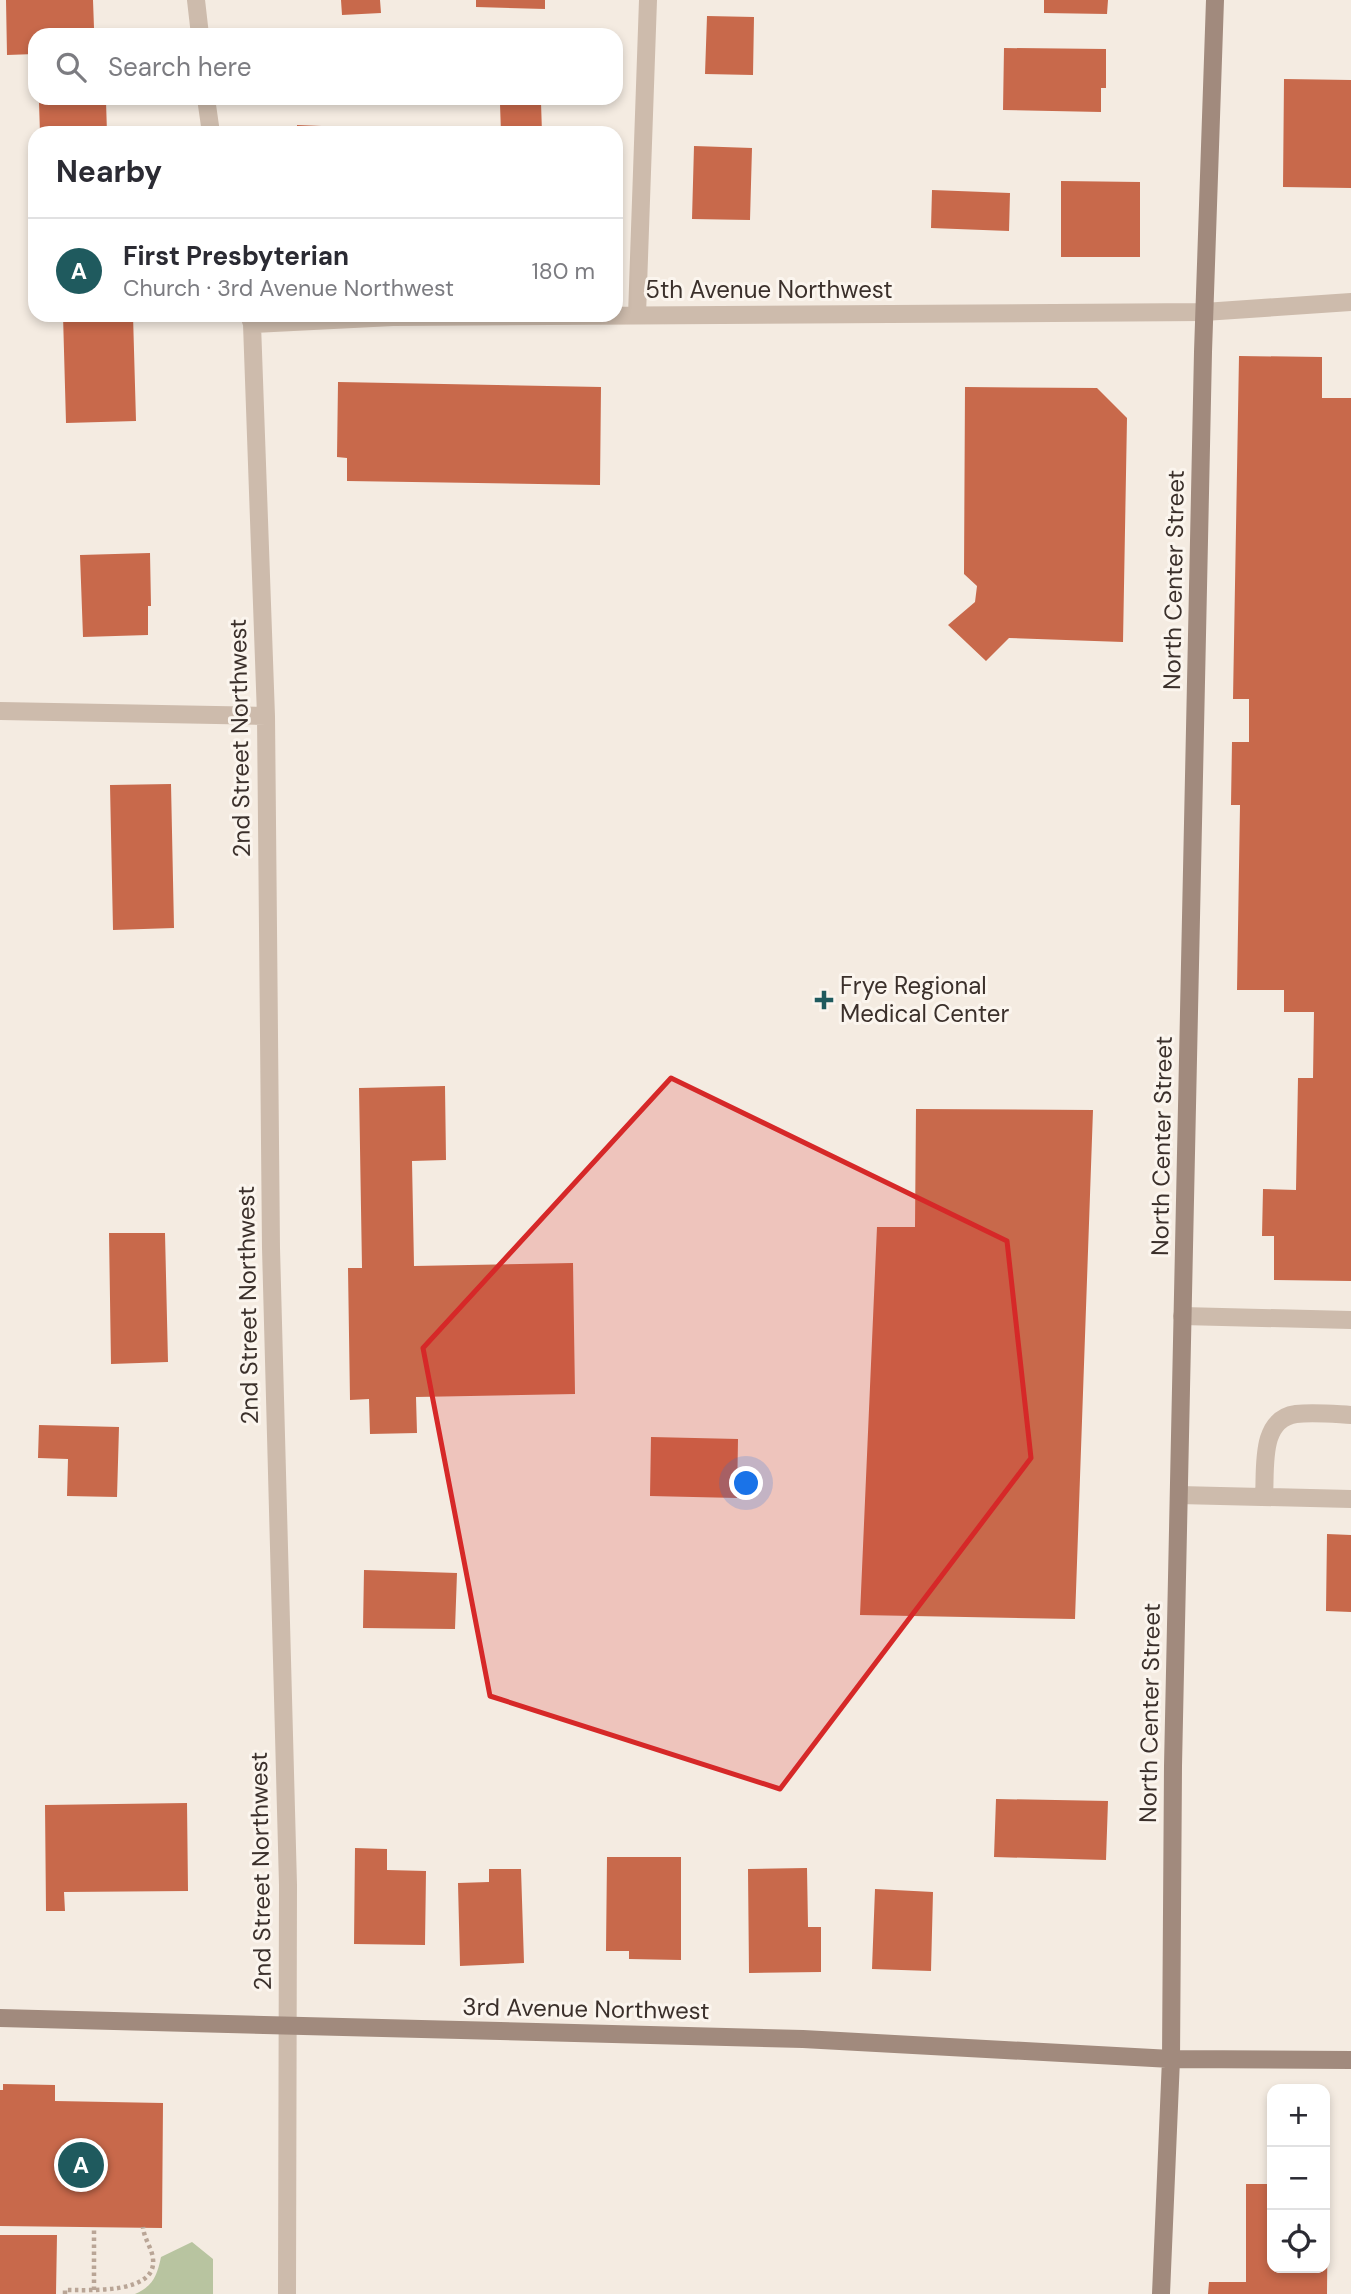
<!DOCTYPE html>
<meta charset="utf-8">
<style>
body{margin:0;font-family:"DM Sans",sans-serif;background:#f7f7f7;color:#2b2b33}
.controls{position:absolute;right:21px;bottom:21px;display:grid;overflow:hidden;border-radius:14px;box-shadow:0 4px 10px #0003}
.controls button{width:63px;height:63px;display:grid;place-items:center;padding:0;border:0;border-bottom:2px solid #e1e1e2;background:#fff;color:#2b2b33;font:35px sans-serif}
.you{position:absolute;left:747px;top:1484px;width:24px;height:24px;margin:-18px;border:5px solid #fff;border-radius:50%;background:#1a73e8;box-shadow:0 0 0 10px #1a73e833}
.badge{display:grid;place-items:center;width:46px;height:46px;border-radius:50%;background:#1f5a5e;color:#fff;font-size:23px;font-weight:700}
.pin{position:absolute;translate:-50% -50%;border:4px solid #fff;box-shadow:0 2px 7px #0006}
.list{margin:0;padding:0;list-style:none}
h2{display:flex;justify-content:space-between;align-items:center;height:91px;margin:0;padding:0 28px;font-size:30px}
h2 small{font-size:23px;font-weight:400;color:#7c7c81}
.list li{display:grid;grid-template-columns:46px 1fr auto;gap:21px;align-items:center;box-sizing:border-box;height:105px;padding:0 28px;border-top:2px solid #e1e1e2}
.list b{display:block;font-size:26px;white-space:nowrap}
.list p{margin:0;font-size:23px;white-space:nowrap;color:#7c7c81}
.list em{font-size:23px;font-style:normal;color:#7c7c81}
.icon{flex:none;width:38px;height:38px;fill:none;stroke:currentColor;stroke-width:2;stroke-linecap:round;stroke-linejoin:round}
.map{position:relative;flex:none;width:1351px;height:2294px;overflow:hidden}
.search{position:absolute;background:#fff;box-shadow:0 4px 10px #0003;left:28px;top:28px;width:595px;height:77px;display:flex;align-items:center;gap:18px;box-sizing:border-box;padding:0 24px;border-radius:21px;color:#7c7c81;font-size:26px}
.panel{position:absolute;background:#fff;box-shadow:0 4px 10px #0003;left:28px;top:126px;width:595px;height:196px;border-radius:21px}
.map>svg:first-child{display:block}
.green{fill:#b8c4a0}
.building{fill:#c8694b}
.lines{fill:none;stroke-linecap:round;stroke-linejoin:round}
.path{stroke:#b9a596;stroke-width:4.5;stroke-dasharray:3.5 3.5;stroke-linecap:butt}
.lane{stroke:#cdbbac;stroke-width:18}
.street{stroke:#cdbbac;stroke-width:18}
.secondary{stroke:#a18a7d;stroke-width:18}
.marked{fill:#d62828;fill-opacity:0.2;stroke:#d62828;stroke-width:5;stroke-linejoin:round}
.poi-dot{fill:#1f5a5e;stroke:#fbf5ee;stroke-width:2.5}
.labels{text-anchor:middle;stroke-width:6;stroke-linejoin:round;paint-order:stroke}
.street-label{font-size:24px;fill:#3b302b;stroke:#fbf5ee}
.poi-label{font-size:24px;fill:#3b302b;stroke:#fbf5ee;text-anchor:start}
</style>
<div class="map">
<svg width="1351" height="2294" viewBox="0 0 1351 2294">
<rect width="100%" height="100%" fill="#f4ebe1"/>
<path class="green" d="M192,2242L213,2259V2294H135C153,2286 157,2276 161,2257Z"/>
<path class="building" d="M6,0H93L94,28L69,29L70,35H35V54L7,55Z
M341,0H380L381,13L342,15Z
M476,0H545V9L476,7Z
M1044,0H1108L1107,14L1044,13Z
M707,16L754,17L753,75L705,74Z
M1004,48L1106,49V88H1101V112L1003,110Z
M1284,79L1351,80V188L1283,187Z
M106,101L107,133H40L39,103Z
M541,102L542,133H501L500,104Z
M297,125L346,127V133H297Z
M694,146L752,148L750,220L692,219Z
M1061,181L1140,182V257H1061Z
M932,190L1010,193L1009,231L931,228Z
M63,315H133L136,421L66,423Z
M1239,356L1322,357V398H1351V1281L1274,1280V1236H1262L1263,1189L1296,1190L1298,1078H1313L1314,1012H1284V990H1237L1240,805H1231L1232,742H1249V699H1233Z
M338,382L601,387L600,485L347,481V458L337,457Z
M965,387L1097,388L1127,418L1123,642L1009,638L986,661L948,625L975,602L977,586L964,574Z
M150,553L151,606H148V635L83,637L80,555Z
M171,784L174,928L113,930L110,785Z
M445,1086L446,1160L412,1161L414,1266L573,1263L575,1394L416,1397L417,1433L370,1434L369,1399L350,1400L348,1268H362L359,1088Z
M916,1109L1093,1110L1075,1619L860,1615L877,1227H915Z
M109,1233H165L168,1362L111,1364Z
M39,1425L119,1427L117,1497L67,1496L68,1459L38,1458Z
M651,1437L738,1439L737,1498L650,1496Z
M1327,1534L1351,1535V1612L1326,1611Z
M364,1570L457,1573L455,1629L363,1628Z
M996,1799L1108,1801L1106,1860L994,1857Z
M187,1803L188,1891L64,1892L65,1911H46L45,1805Z
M355,1848L387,1849V1870L426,1871L425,1945L354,1944Z
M607,1857H681V1960L629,1959V1951H606Z
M807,1868L808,1927H821V1972L749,1973L748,1869Z
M489,1869H521L524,1963L460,1966L458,1883L489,1882Z
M875,1889L933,1892L931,1971L872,1969Z
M3,2084L55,2085V2101L163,2103L162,2228L0,2226V2090H3Z
M1325,2180H1328L1327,2294H1208L1209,2282H1246V2184H1272V2268H1325Z
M0,2235H57L56,2294H0Z"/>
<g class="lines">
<path class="path" d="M94,2290V2227
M65,2294V2290C91,2290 157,2294 153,2259C152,2248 144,2239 143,2227"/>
<path class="lane" d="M1182,1316L1351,1320
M1179,1495L1351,1499
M1264,1497C1266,1469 1259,1419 1296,1414C1314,1412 1333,1414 1351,1415"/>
<path class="street" d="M196,0L200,35
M206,98L211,133
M249,315L252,324L266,716L271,1248L288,1885L287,2294
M637,315L648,0
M252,324L393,317L1204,312L1351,302
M0,711L266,716"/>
<path class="secondary" d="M0,2018L803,2039L1171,2059L1351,2060
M1161,2294L1171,2059L1173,1766L1203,352L1215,0"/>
</g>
<path class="marked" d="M671,1078L1007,1241L1031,1458L780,1789L490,1696L423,1348Z"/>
<path class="poi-dot" d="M820.5 989.5h7v7h7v7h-7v7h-7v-7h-7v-7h7z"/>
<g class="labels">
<g class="street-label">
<text x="769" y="298">5th Avenue Northwest</text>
<text transform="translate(1174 580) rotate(-89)" y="8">North Center Street</text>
<text transform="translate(240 738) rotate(-91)" y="8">2nd Street Northwest</text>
<text transform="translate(1162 1146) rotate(-89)" y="8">North Center Street</text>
<text transform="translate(248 1305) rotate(-91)" y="8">2nd Street Northwest</text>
<text transform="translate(1150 1713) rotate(-89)" y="8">North Center Street</text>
<text transform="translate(261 1871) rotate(-91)" y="8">2nd Street Northwest</text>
<text transform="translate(586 2009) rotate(1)" y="8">3rd Avenue Northwest</text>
</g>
<g class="poi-label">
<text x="840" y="994">Frye Regional<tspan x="840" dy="28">Medical Center</tspan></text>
</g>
</g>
</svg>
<div class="controls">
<button>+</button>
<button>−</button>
<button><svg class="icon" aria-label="locate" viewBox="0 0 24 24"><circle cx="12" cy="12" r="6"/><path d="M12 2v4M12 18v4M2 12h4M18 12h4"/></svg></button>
</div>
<div class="you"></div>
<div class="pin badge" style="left:81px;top:2165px">A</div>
<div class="search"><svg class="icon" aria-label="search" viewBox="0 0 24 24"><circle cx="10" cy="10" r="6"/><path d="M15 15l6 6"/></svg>Search here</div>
<section class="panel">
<h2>Nearby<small></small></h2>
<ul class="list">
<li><span class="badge">A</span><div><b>First Presbyterian</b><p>Church · 3rd Avenue Northwest</p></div><em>180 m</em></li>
</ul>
</section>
</div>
